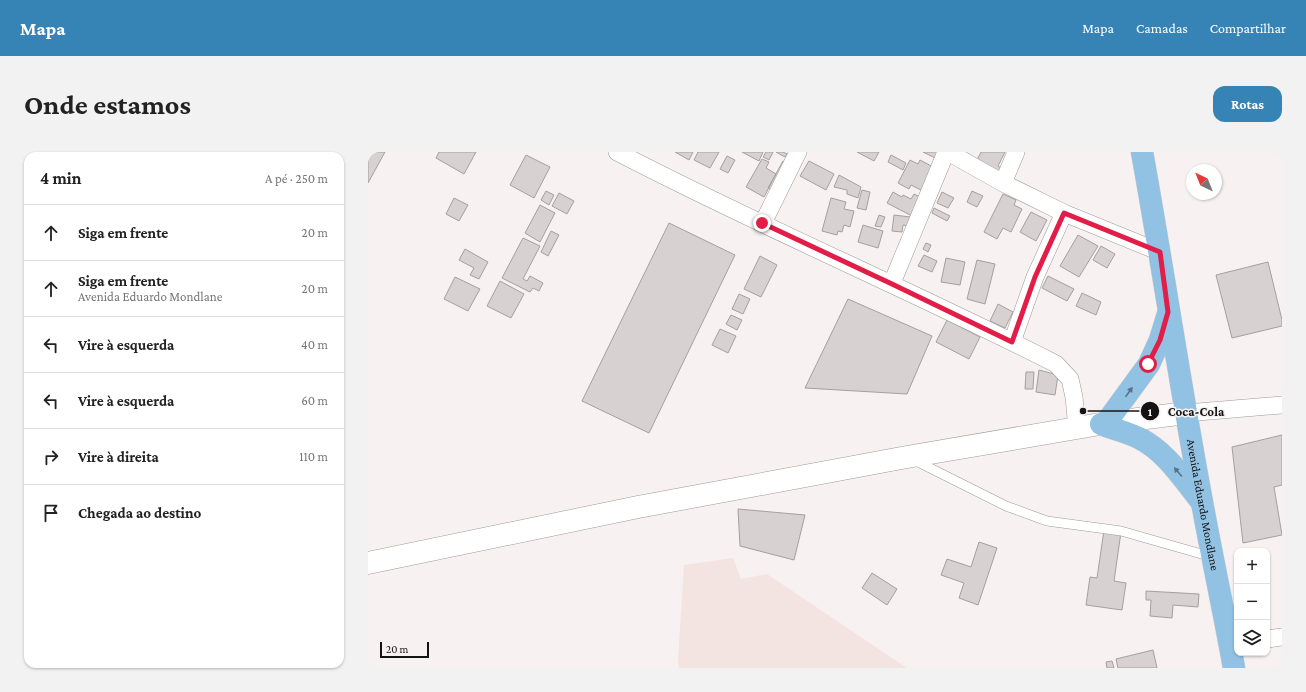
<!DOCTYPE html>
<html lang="pt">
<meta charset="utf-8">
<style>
body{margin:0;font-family:"Crimson Pro",serif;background:#f2f2f2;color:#222}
.controls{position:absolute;right:12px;bottom:12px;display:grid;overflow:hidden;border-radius:8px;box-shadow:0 1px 3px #0004}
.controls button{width:36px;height:36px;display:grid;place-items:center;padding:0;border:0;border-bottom:1px solid #e0e0e0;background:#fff;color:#222;font:20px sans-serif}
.compass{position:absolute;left:818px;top:12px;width:36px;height:36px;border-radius:50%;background:#fff;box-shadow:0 1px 3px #0004;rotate:317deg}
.scale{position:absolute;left:12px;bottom:10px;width:49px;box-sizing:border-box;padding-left:4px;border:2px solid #141212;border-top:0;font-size:11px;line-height:14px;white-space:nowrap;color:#141212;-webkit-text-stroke:3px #f7f1f1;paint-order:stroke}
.stop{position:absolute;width:12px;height:12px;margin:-9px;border:3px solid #e11d48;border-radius:50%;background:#fff}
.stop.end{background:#e11d48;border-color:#fff;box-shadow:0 1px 4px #0008}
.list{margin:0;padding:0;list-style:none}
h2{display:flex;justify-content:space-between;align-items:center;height:52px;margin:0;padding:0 16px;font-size:17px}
h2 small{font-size:13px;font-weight:400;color:#767676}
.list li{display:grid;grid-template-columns:26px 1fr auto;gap:12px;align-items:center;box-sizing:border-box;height:56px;padding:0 16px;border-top:1px solid #e0e0e0}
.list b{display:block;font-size:15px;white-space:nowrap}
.list p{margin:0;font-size:13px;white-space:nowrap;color:#767676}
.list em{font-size:13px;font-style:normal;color:#767676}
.icon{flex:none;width:22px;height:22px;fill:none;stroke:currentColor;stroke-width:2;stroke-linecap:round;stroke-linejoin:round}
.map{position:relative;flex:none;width:914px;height:516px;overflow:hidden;border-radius:12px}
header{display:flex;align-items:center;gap:24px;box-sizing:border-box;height:56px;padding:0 20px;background:#3683b6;color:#fff}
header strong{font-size:19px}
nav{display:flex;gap:22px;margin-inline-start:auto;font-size:14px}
.intro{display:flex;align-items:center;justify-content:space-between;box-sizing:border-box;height:96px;padding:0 24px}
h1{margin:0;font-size:28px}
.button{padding:10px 18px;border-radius:12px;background:#3683b6;color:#fff;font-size:14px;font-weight:700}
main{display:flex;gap:24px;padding:0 24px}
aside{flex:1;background:#fff;border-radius:12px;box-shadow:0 1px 3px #0004}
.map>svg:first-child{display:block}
.built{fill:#f3e4e2}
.building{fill:#d7d1d1;stroke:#a59f9f}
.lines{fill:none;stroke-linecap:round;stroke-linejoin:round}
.service-casing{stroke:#a09a9a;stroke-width:10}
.minor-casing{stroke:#a09a9a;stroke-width:18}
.secondary-casing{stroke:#a09a9a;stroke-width:23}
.primary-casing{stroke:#d0d0d0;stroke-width:23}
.service{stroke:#fff;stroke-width:9}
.minor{stroke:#fff;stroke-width:17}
.secondary{stroke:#fff;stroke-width:22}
.primary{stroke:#91c2e3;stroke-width:22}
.oneway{fill:#597385}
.route{stroke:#e11d48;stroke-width:5}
.labels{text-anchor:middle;stroke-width:3;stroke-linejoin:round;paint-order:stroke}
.street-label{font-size:12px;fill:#141212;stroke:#f7f1f1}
.leader{fill:none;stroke:#141212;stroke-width:1.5}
.callout-dot{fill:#141212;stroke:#f7f1f1;stroke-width:1.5}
.mark-label{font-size:12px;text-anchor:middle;font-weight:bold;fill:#fff}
.callout-label{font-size:13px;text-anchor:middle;font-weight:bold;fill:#141212;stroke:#f7f1f1;stroke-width:3;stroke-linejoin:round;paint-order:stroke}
</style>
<header>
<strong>Mapa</strong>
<nav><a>Mapa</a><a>Camadas</a><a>Compartilhar</a></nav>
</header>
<div class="intro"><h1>Onde estamos</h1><a class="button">Rotas</a></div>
<main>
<aside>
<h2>4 min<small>A pé · 250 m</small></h2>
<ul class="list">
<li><svg class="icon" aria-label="ahead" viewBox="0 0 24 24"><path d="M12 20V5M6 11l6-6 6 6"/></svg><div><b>Siga em frente</b></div><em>20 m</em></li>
<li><svg class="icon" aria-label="ahead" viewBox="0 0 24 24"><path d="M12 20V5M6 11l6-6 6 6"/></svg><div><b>Siga em frente</b><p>Avenida Eduardo Mondlane</p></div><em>20 m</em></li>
<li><svg class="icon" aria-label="left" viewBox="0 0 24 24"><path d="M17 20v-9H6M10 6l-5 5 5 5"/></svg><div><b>Vire à esquerda</b></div><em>40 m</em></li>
<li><svg class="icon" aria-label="left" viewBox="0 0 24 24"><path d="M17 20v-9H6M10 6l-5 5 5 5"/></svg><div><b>Vire à esquerda</b></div><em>60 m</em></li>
<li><svg class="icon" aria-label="right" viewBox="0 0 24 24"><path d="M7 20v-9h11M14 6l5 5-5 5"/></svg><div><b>Vire à direita</b></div><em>110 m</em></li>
<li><svg class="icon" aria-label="arrive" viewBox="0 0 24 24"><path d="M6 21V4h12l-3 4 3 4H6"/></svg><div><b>Chegada ao destino</b></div></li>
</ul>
</aside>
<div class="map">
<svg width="914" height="516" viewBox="0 0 914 516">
<rect width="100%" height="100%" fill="#f7f1f1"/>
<path class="built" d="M365,406L373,427L399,422L539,516H311L310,508L316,413Z"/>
<path class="building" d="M0,0H17L0,31Z
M71,0H108L96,22L68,6Z
M307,0H325L321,8Z
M330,0H351L342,16L326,8Z
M374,0H395L391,9Z
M398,0H405L401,8L395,5Z
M408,0H415L419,2L417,5Z
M489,0H511L506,9Z
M555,0H570L571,8Z
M613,0H637L630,14L636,18L632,26L607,12Z
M158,3L182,15L166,46L142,33Z
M523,3L538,11L535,18L520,10Z
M359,4L367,8L360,21L352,17Z
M394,7L401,10L398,16L408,22L396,45L378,35Z
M542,8L550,12L552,8L569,17L557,40L543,33L541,37L530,31Z
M415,9L422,12L407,40L400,36Z
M441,9L466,22L458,38L432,24Z
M471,23L493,35L490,46L479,42V38L466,35Z
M494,38L502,40L498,58L489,56Z
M178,39L186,43L181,53L173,48Z
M604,39L615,44L609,55L599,50Z
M525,40L534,45L535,43L543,47L546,42L554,46L544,64L519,51Z
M574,40L586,46L580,56L569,51Z
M191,41L206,49L199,62L184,54Z
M635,42L648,48L646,53L654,57L643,80L635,76L629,87L616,80Z
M86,46L100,53L91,69L78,62Z
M463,46L478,50L476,57L486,59L482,75L476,73L474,80L470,79L469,83L454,79Z
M172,53L187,61L172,90L157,81Z
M566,56L582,64L579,69L564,61Z
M663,60L679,68L668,89L652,80Z
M511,63L517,65L513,75L507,74Z
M526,63L542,65L541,74L535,73L534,80L524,79Z
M301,71L367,103L281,281L214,249Z
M495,73L515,79L510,96L490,90Z
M183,79L191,83L180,104L173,100Z
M710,83L730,94L711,125L692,114Z
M155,86L172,94L155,127L159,129L162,124L175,131L171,139L165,136L162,140L134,126Z
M558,91L563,93L560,100L555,97Z
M733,94L747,102L739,116L725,108Z
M97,97L120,110L111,127L102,123L106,116L91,108Z
M556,103L569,109L564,120L550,114Z
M392,104L409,113L393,145L376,137Z
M578,106L597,110L592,133L573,130Z
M609,108L627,112L617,152L599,147Z
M900,110L914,168V174L864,186L848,123Z
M680,124L706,137L699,149L674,136Z
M87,125L112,137L100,159L76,147Z
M132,129L156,142L143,166L119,154Z
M714,141L733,150L728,163L708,154Z
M371,142L382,147L375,162L364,157Z
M480,147L564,184L539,242L437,236Z
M630,152L645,160L637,176L622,169Z
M363,163L374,168L369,178L358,172Z
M579,168L612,185L601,207L568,190Z
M352,177L368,184L360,201L344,193Z
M671,218L690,223L687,243L668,240Z
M658,220H666L665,237H657Z
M914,283V333L906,335L914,383L875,391L864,295Z
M370,357L437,363L426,408L372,394Z
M736,378L753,380L746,429L758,431L754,458L718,453L722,425L729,426Z
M611,390L629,396L610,453L591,446L596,431L573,423L579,407L603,415Z
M504,421L529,437L519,453L494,436Z
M778,439L831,442L830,455L805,453L804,466L782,464L783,448H778Z
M785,498L789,516H750L748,507Z
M744,509L746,516H739L738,510Z"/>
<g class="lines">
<defs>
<path id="service" d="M546,308L638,354L679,369L753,379L844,405"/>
<path id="minor" d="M249,0C393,75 543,138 688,212L702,227L706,245L709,277
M580,0L635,31L696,61L792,100
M635,31L648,0
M395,71L430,0
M524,131L578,0
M644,190L667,125L696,61
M818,261L914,253
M899,487L914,485"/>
<path id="secondary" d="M0,411L270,355L539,305L738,271L818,261"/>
<g id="primary">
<path id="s1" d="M774,0C795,116 812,233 834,350C844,405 856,460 866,516"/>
<path d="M738,271L781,212L792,188L800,162"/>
<path d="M733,272C745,277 759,280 771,286C797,299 814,325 832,348"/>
</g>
</defs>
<use href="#service" class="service-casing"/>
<use href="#minor" class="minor-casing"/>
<use href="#secondary" class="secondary-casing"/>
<use href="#primary" class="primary-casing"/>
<use href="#service" class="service"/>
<use href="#minor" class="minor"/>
<use href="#secondary" class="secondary"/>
<use href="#primary" class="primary"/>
</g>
<defs><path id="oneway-solid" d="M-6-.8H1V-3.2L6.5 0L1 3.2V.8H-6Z"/></defs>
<g class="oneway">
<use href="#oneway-solid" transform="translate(761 240) rotate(-54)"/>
<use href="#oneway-solid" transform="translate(810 320) rotate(-130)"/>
</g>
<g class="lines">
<path class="route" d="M394,71L524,132L644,190L667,125L696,61L792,100L800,160L792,188L780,212"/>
</g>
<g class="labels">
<g class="street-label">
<text dy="4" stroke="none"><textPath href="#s1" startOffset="358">Avenida Eduardo Mondlane</textPath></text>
</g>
</g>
<path class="leader" d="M715 259L782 259"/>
<g class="callout-dot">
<circle cx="715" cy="259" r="4"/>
<circle cx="782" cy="259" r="10"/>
</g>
<g class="mark-label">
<text x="782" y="264">1</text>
</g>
<g class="callout-label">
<text x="828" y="264">Coca-Cola</text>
</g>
</svg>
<div class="controls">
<button>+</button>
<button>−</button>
<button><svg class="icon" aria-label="layers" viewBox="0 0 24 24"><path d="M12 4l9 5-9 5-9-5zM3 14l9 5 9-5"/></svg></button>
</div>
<svg class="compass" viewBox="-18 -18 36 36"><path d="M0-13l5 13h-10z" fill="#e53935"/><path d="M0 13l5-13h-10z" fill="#767676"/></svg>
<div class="scale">20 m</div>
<div class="stop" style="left:780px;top:212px"></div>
<div class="stop end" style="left:394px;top:71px"></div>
</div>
</main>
